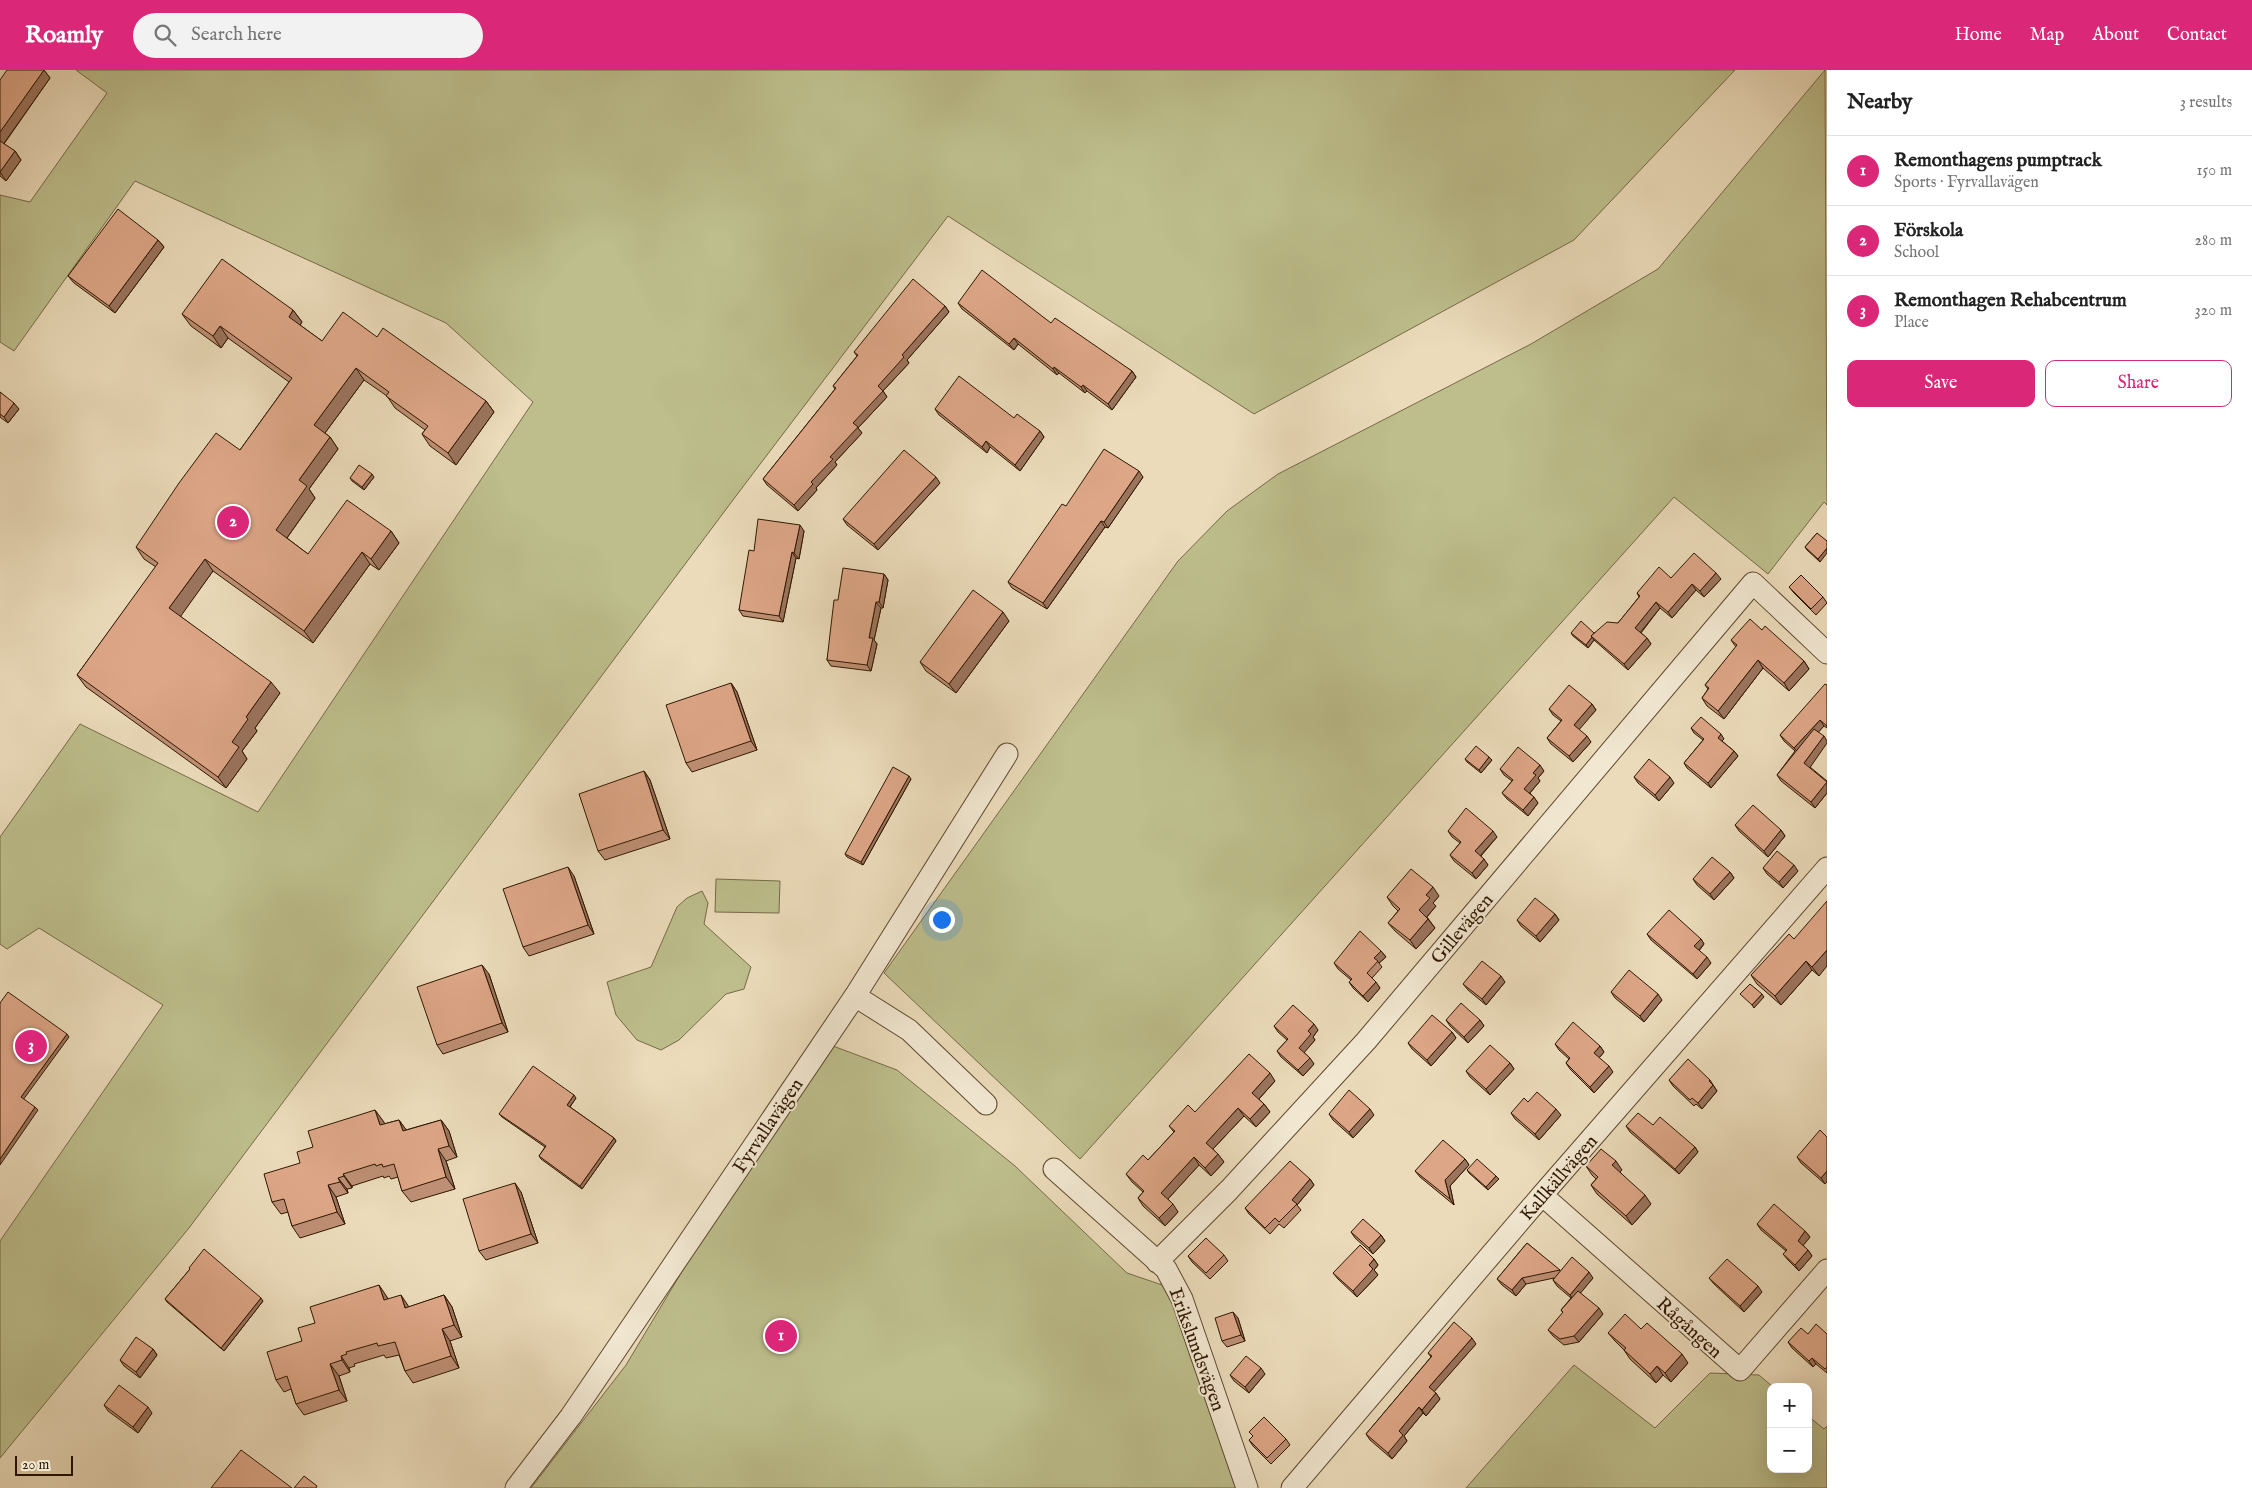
<!DOCTYPE html>
<meta charset="utf-8">
<style>
body{margin:0;font-family:"IM FELL English",serif;background:#f2f2f2;color:#222}
.controls{position:absolute;right:15px;bottom:15px;display:grid;overflow:hidden;border-radius:10px;box-shadow:0 5px 20px #0002}
.controls button{width:45px;height:45px;display:grid;place-items:center;padding:0;border:0;border-bottom:1px solid #e0e0e0;background:#fff;color:#222;font:25px sans-serif}
.scale{position:absolute;left:15px;bottom:12px;width:58px;box-sizing:border-box;padding-left:5px;border:2px solid #2f1700;border-top:0;font-size:14px;line-height:18px;white-space:nowrap;color:#2f1700;-webkit-text-stroke:4px #f2e8d2;paint-order:stroke}
.you{position:absolute;left:941px;top:849px;width:18px;height:18px;margin:-12px;border:4px solid #fff;border-radius:50%;background:#1a73e8;box-shadow:0 0 0 8px #1a73e833}
.badge{display:grid;place-items:center;width:32px;height:32px;border-radius:50%;background:#db2777;color:#fff;font-size:16px;font-weight:700}
.pin{position:absolute;translate:-50% -50%;border:2px solid #fff;box-shadow:0 1px 5px #0006}
.list{margin:0;padding:0;list-style:none}
h2{display:flex;justify-content:space-between;align-items:center;height:65px;margin:0;padding:0 20px;font-size:21px}
h2 small{font-size:16px;font-weight:400;color:#767676}
.list li{display:grid;grid-template-columns:32px 1fr auto;gap:15px;align-items:center;box-sizing:border-box;height:70px;padding:0 20px;border-top:1px solid #e0e0e0}
.list b{display:block;font-size:19px;white-space:nowrap}
.list p{margin:0;font-size:16px;white-space:nowrap;color:#767676}
.list em{font-size:16px;font-style:normal;color:#767676}
.actions{display:flex;gap:10px;padding:15px 20px}
.actions a{flex:1;padding:11px 0;border:1px solid #db2777;border-radius:10px;text-align:center;font-size:18px;color:#db2777}
.actions .main{background:#db2777;color:#fff}
.icon{flex:none;width:28px;height:28px;fill:none;stroke:currentColor;stroke-width:2;stroke-linecap:round;stroke-linejoin:round}
.map{position:relative;flex:none;width:1827px;height:1418px;overflow:hidden}
header{display:flex;align-items:center;gap:30px;box-sizing:border-box;height:70px;padding:0 25px;background:#db2777;color:#fff}
header strong{font-size:24px}
nav{display:flex;gap:28px;margin-inline-start:auto;font-size:18px}
.search{width:350px;height:45px;background:#f2f2f2;display:flex;align-items:center;gap:12px;box-sizing:border-box;padding:0 18px;border-radius:28px;color:#767676;font-size:19px}
main{display:flex}
aside{flex:1;background:#fff}
.map>svg:first-child{display:block}
.green{fill:#bdbe8c;stroke:#766a46}
.lines{fill:none;stroke-linecap:round;stroke-linejoin:round}
.minor-casing{stroke:#5e482e;stroke-width:23}
.minor{stroke:#f2e8d2;stroke-width:21}
.wall{fill:#be8f74;stroke:#2f1700}
.shaded-wall{fill:#9b745e;stroke:#2f1700}
.building{fill:#dda687;stroke:#2f1700}
.labels{text-anchor:middle;stroke-width:4;stroke-linejoin:round;paint-order:stroke}
.street-label{font-size:19px;fill:#2f1700;stroke:#f2e8d2}
</style>
<header>
<strong>Roamly</strong>
<div class="search"><svg class="icon" aria-label="search" viewBox="0 0 24 24"><circle cx="10" cy="10" r="6"/><path d="M15 15l6 6"/></svg>Search here</div>
<nav><a>Home</a><a>Map</a><a>About</a><a>Contact</a></nav>
</header>
<main>
<div class="map">
<svg width="1827" height="1418" viewBox="0 0 1827 1418">
<rect width="100%" height="100%" fill="#ebdbba"/>
<filter id="stains"><feTurbulence type="fractalNoise" baseFrequency=".004" numOctaves="4"/><feColorMatrix values="0 0 0 0 .2 0 0 0 0 .09 0 0 0 0 .02 0 0 0 .5 -.17"/></filter>
<radialGradient id="worn" r=".72"><stop offset=".6" stop-color="#630" stop-opacity="0"/><stop offset="1" stop-color="#630" stop-opacity=".3"/></radialGradient>
<path class="green" d="M76,0H1735L1574,170L1254,344L948,146L736,426L189,1158L0,1388V1171L163,935L39,858L7,879L0,874V767L80,654L258,742L533,332L446,253L135,111L14,281L0,272V125L30,132L107,23Z
M1825,0L1827,435L1824,432L1768,504L1674,427L1080,1089L884,903L1178,491L1227,441L1278,404L1531,274L1658,199Z
M716,809L780,811L779,843L715,842Z
M702,821L708,833L704,854L751,897L744,919L726,924L679,970L661,980L637,970L616,945L607,912L651,897L677,837L687,828Z
M833,976L897,1000L1015,1096L1127,1203L1174,1219L1236,1418H531L626,1295L717,1143Z
M1574,1295L1655,1358L1710,1303L1759,1305L1773,1317H1771V1399H1808V1346L1824,1359L1827,1356V1418H1466Z"/>
<g class="lines">
<defs>
<path id="minor" d="M855,926L909,960L986,1034
M1054,1099L1166,1199L1182,1229L1247,1418
M1542,1125L1740,1300L1827,1200
M1157,1192L1229,1120L1366,971L1753,513L1827,583
M516,1418L571,1346L605,1296L855,926L1007,684
M1292,1418L1542,1125L1827,798"/>
</defs>
<use href="#minor" class="minor-casing"/>
<use href="#minor" class="minor"/>
</g>
<path class="wall" d="M44,0L50,8L4,74L15,81L21,90L6,111L0,106V10Z
M158,170L164,177L115,243L74,213L68,206Z
M958,233L1051,253L1132,301L1136,307L1112,340L1087,321L1085,323L1059,303L1057,305L1018,274L1014,280L962,239Z
M945,236L949,242L907,290L909,293L883,321L887,327L858,358L862,363L835,392L837,395L816,418L817,420L798,441L767,415L763,409L835,319L833,316L857,286L854,282Z
M293,240L302,252L300,255L322,271L377,267L486,331L494,342L456,395L430,376L422,364L425,360L395,338L387,326L364,310L325,363L330,367L338,379L309,419L315,428L287,468L308,484L391,461L399,473L379,500L370,494L313,573L213,501L180,546L280,623L255,658L257,661L242,681L247,689L226,718L86,617L77,605L156,497L144,489L136,477L240,380L289,312L228,268L221,278L191,256L182,244Z
M0,322L19,339L8,353L0,347Z
M935,339L1014,348L1040,361L1044,367L1020,401L990,377L987,383L939,345Z
M374,407L364,420L352,411L350,408Z
M1143,407L1108,458L1105,457L1047,539L1012,518L1008,512L1066,436Z
M940,413L878,480L847,455L843,449Z
M804,461L799,489L796,488L783,552L743,546L739,540L754,481Z
M1817,463L1820,492L1807,480L1805,477Z
M884,504L888,510L883,538H881L874,570L877,574L871,601L831,596L827,590L838,530Z
M1671,508L1721,509L1704,527L1696,520L1672,548L1660,538L1641,563L1647,568L1651,574L1628,600L1594,570L1588,578L1573,566L1571,563H1594L1618,553L1639,527L1637,523Z
M1789,517L1823,527L1827,533L1816,545L1794,523Z
M1009,551L956,623L926,601L920,592Z
M1762,560L1804,591L1809,599L1789,621L1763,598L1724,649L1707,636L1702,628L1708,619L1705,615L1736,577L1731,570Z
M731,613L737,622L757,680L692,702L686,693Z
M1827,615V658L1824,656L1818,662L1810,697L1827,711V723L1815,738L1781,711L1777,705L1795,681L1784,671L1780,665Z
M1592,634L1596,640L1579,659L1591,672L1573,692L1551,674L1547,668L1561,651L1553,645L1549,639Z
M1691,658L1724,669L1722,671L1734,681L1738,686L1711,718L1687,698L1684,693L1703,670L1694,663Z
M1489,687L1492,690L1481,703L1467,692L1465,689Z
M1500,699L1544,701L1538,708L1540,711L1530,723L1538,733L1528,746L1507,729L1502,723L1512,711L1504,705Z
M644,701L650,710L670,769L605,790L598,781Z
M1634,707L1674,713L1659,731L1638,713Z
M911,709L863,795L847,787L845,784Z
M1735,755L1781,760L1785,766L1768,787L1739,761Z
M1448,761L1497,767L1481,786L1488,795L1476,809L1454,791L1450,785L1460,773L1452,767Z
M1763,798L1798,801L1783,818L1767,804Z
M1730,802L1734,808L1714,830L1697,815L1693,809Z
M574,806L594,864L529,886L523,877Z
M1439,826L1433,833L1436,836L1427,847L1435,858L1416,879L1395,861L1388,853L1398,841L1393,836L1387,827Z
M1555,844L1559,850L1540,872L1521,856L1517,850Z
M1647,864L1701,869L1704,874L1699,881L1711,893L1697,909L1651,870Z
M1794,869L1819,906L1812,900L1781,935L1757,914L1751,905Z
M1381,881L1386,887L1379,893L1382,897L1372,908L1380,918L1368,932L1353,918L1349,912L1351,910L1338,899L1334,893Z
M489,904L508,962L443,984L437,975Z
M1505,912L1486,935L1468,920L1463,914Z
M1611,922L1662,930L1644,952L1615,928Z
M1446,950H1480L1484,956L1468,973L1450,956Z
M1274,956L1318,960L1313,967L1315,970L1304,982L1314,994L1303,1006L1281,987L1277,981L1287,970L1278,962Z
M1452,962L1456,968L1431,996L1412,979L1408,973Z
M1555,974L1600,976L1604,982L1599,988L1613,1002L1594,1023L1570,999L1566,993L1569,989L1559,980Z
M1510,993L1514,999L1490,1025L1470,1007L1466,1001Z
M1669,1010H1710L1717,1021L1702,1039L1696,1034L1694,1036L1673,1016Z
M1275,1011L1259,1029L1264,1034L1270,1042L1256,1057L1244,1046L1213,1079L1224,1092L1211,1106L1199,1095L1168,1129L1178,1142L1165,1156L1143,1136L1138,1128L1143,1122L1132,1112L1126,1104L1148,1090L1174,1062L1169,1056L1195,1042Z
M576,1028L570,1037L614,1068L616,1071L582,1119L541,1089L539,1086L545,1077L502,1047L499,1044Z
M1528,1032L1561,1045L1539,1070L1515,1049L1511,1043Z
M375,1040L384,1054L399,1050L406,1060L441,1050L449,1061L457,1087L446,1091L455,1119L411,1132L402,1121L398,1107L391,1109L389,1106L384,1108L383,1106L352,1116V1118L347,1119L348,1123L336,1127L345,1154L300,1168L292,1156L288,1142L281,1144L272,1132L300,1093L313,1077Z
M1329,1044L1374,1045L1353,1068L1333,1050Z
M1653,1055L1695,1077L1698,1082L1679,1104L1630,1062L1626,1056Z
M1827,1067L1825,1114L1801,1093L1797,1087Z
M1465,1089L1469,1095L1450,1116L1454,1135L1420,1107L1415,1101Z
M1586,1096L1622,1100L1620,1102L1651,1134L1632,1155L1597,1124L1591,1115L1596,1109L1592,1105Z
M1467,1100L1499,1109L1488,1120L1469,1103Z
M1310,1109L1314,1115L1297,1135L1301,1140L1284,1158L1279,1154L1270,1164L1249,1144L1245,1138Z
M521,1122L538,1173L486,1190L479,1181Z
M1757,1154L1805,1161L1810,1167L1803,1175L1808,1180L1812,1186L1799,1201L1788,1190L1783,1184L1786,1181L1761,1160Z
M1351,1162L1381,1165L1385,1171L1373,1184L1355,1168Z
M1527,1173L1560,1201L1593,1208L1580,1223L1603,1244L1579,1272L1564,1275L1553,1266L1548,1260L1563,1243L1561,1240L1571,1228L1557,1216L1553,1210L1554,1208L1526,1214L1516,1226L1502,1215L1497,1209Z
M1224,1185L1228,1191L1210,1209L1192,1192L1188,1186Z
M1374,1189L1378,1195L1374,1200L1378,1205L1357,1227L1338,1209L1333,1203Z
M189,1198L263,1231L224,1281L167,1232L165,1229L190,1199Z
M1709,1208L1762,1222L1744,1242L1714,1214Z
M444,1225L452,1237L462,1267L450,1271L459,1298L413,1313L405,1301L399,1285L386,1288L384,1285L354,1294L355,1296L349,1298L350,1302L339,1306L347,1331L304,1345L296,1334L291,1319L284,1322L276,1310L315,1253L387,1227L388,1229L409,1237Z
M1238,1248L1245,1271L1227,1277L1222,1271Z
M1608,1263L1688,1293L1671,1312L1663,1305L1656,1313L1630,1289L1624,1280L1615,1271Z
M1827,1264V1303L1816,1294L1813,1297L1792,1278L1788,1272Z
M1476,1274L1434,1321L1440,1329L1426,1346L1423,1343L1404,1366L1407,1371L1392,1389L1370,1370L1366,1364L1431,1287L1428,1283Z
M153,1279L157,1285L140,1308L124,1296L120,1290Z
M1265,1304L1249,1323L1234,1311L1230,1305Z
M104,1335L152,1343L138,1363L108,1341Z
M1249,1362L1286,1369L1290,1375L1271,1394L1253,1376L1249,1370L1253,1366Z"/>
<path class="shaded-wall" d="M44,0L50,8L2,76L0,73V62Z
M15,81L21,90L6,111L0,102Z
M158,170L164,177L115,243L109,236Z
M945,236L949,242L907,290L909,293L883,321L887,327L858,358L862,363L835,392L837,395L816,418L817,420L798,441L794,435L853,353L878,316L902,285Z
M293,240L302,252L297,259L289,247Z
M220,256L228,268L221,278L213,266Z
M1014,268L1018,274L1014,280L1009,274Z
M1054,297L1059,303L1057,305L1053,299Z
M356,298L364,310L322,367L314,355Z
M1132,301L1136,307L1112,340L1108,334Z
M1083,315L1087,321L1085,323L1081,317Z
M486,331L494,342L456,395L448,383Z
M14,333L19,339L8,353L4,347Z
M1040,361L1044,367L1020,401L1015,395Z
M330,367L338,379L309,419L315,428L284,472L276,460L299,410Z
M986,371L990,377L987,383L982,377Z
M1139,401L1143,407L1108,458L1104,452Z
M372,404L374,407L364,420L362,417Z
M936,407L940,413L878,480L874,474Z
M1101,451L1105,457L1047,539L1043,533Z
M800,455L804,461L799,489L794,483Z
M391,461L399,473L379,500L371,489Z
M1827,478V483L1820,492L1818,489Z
M362,482L370,494L313,573L304,561Z
M792,482L796,488L783,552L779,546Z
M205,489L213,501L178,550L169,538Z
M1716,503L1721,509L1704,527L1700,521Z
M884,504L888,510L883,538L879,532Z
M1692,514L1696,520L1672,548L1668,542Z
M876,532L881,538L874,570L877,574L871,601L867,595L869,568Z
M1656,532L1660,538L1639,564L1635,558Z
M1003,542L1009,551L956,623L949,614Z
M1592,567L1594,570L1588,578L1586,575Z
M1647,568L1651,574L1628,600L1624,594Z
M1758,590L1763,598L1724,649L1718,641Z
M1804,591L1809,599L1789,621L1784,613Z
M271,612L280,623L255,658L257,661L242,681L247,689L226,718L218,707L232,672L246,647Z
M731,613L737,622L757,680L751,671Z
M1592,634L1596,640L1578,661L1574,655Z
M1820,650L1824,656L1799,684L1794,678Z
M1721,664L1724,669L1721,672L1718,668Z
M1587,666L1591,672L1573,692L1569,686Z
M1824,666L1827,671V673L1809,699L1804,693Z
M1734,681L1738,686L1711,718L1708,713Z
M1489,687L1492,690L1481,703L1479,700Z
M1540,695L1544,701L1538,708L1540,711L1528,725L1524,719L1533,703Z
M644,701L650,710L670,769L663,760Z
M909,706L911,709L863,795L861,792Z
M1670,707L1674,713L1659,731L1655,725Z
M1827,712V723L1815,738L1811,732Z
M1534,727L1538,733L1528,746L1523,740Z
M1781,760L1785,766L1768,787L1764,781Z
M1493,761L1497,767L1479,787L1475,781Z
M1484,789L1488,795L1476,809L1472,803Z
M1794,795L1798,801L1783,818L1779,812Z
M568,797L574,806L594,864L588,855Z
M1730,802L1734,808L1714,830L1710,824Z
M1433,817L1439,826L1433,833L1436,836L1425,849L1419,840L1426,825Z
M1555,844L1559,850L1540,872L1536,866Z
M1428,849L1435,858L1416,879L1410,870Z
M1701,869L1704,874L1697,882L1694,876Z
M1827,880V896L1819,906L1812,897Z
M1381,881L1386,887L1379,893L1374,888Z
M1707,887L1711,893L1697,909L1693,904Z
M1806,891L1812,900L1781,935L1775,926Z
M482,895L489,904L508,962L502,953Z
M1501,906L1505,912L1486,935L1482,929Z
M1376,912L1380,918L1368,932L1363,926Z
M1658,924L1662,930L1644,952L1640,946Z
M1762,924L1764,927L1754,938L1752,935Z
M1480,950L1484,956L1468,973L1464,967Z
M1314,954L1318,960L1313,967L1315,970L1303,984L1299,978L1308,961Z
M1452,962L1456,968L1431,996L1427,990Z
M67,964L69,967L23,1030L21,1027Z
M1600,976L1604,982L1598,989L1594,983Z
M1310,988L1314,994L1303,1006L1298,1000Z
M1510,993L1514,999L1490,1025L1486,1019Z
M1609,996L1613,1002L1594,1023L1590,1017Z
M1270,1003L1275,1011L1257,1031L1252,1023Z
M1713,1015L1717,1021L1702,1039L1698,1033Z
M574,1025L576,1028L569,1038L567,1035Z
M1264,1034L1270,1042L1256,1057L1250,1049Z
M35,1037L38,1040L0,1095V1089Z
M1238,1038L1244,1046L1211,1081L1206,1073Z
M1370,1039L1374,1045L1353,1068L1349,1062Z
M1556,1039L1561,1045L1539,1070L1535,1064Z
M375,1040L384,1052L388,1067L380,1055Z
M399,1050L407,1061H403Z
M441,1050L449,1061L457,1087L449,1076Z
M614,1068L616,1071L582,1119L580,1116Z
M1695,1077L1698,1082L1679,1104L1675,1099Z
M438,1079L446,1091L455,1119L446,1107Z
M1218,1084L1224,1092L1211,1106L1205,1098Z
M1194,1087L1199,1095L1166,1131L1161,1123Z
M1465,1089L1469,1095L1450,1116L1454,1135L1450,1129L1445,1110Z
M1616,1091L1622,1100L1618,1104L1612,1095Z
M1827,1101V1112L1825,1114L1821,1108Z
M343,1104L352,1116V1118L344,1106Z
M1496,1106L1499,1109L1488,1120L1486,1117Z
M338,1108L347,1119L348,1123L340,1112Z
M1310,1109L1314,1115L1297,1135L1292,1130Z
M515,1113L521,1122L538,1173L531,1164Z
M328,1115L336,1127L345,1154L337,1142Z
M1645,1125L1651,1134L1632,1155L1626,1146Z
M1173,1134L1178,1142L1165,1156L1159,1148Z
M1805,1161L1810,1167L1802,1177L1798,1171Z
M1381,1165L1385,1171L1373,1184L1369,1178Z
M1808,1180L1812,1186L1799,1201L1795,1195Z
M1374,1189L1378,1195L1374,1200L1378,1205L1357,1227L1353,1221L1369,1195Z
M1589,1202L1593,1208L1574,1231L1570,1225Z
M1522,1208L1526,1214L1516,1226L1512,1220Z
M379,1215L387,1227L392,1242L384,1230Z
M1758,1216L1762,1222L1744,1242L1740,1236Z
M401,1225L409,1237L405,1238Z
M444,1225L452,1237L462,1267L454,1255Z
M261,1228L263,1231L224,1281L221,1278Z
M1599,1238L1603,1244L1579,1272L1574,1266Z
M1233,1242L1238,1248L1245,1271L1241,1265Z
M442,1259L450,1271L459,1298L451,1286Z
M1472,1268L1476,1274L1433,1323L1429,1317Z
M153,1279L157,1285L140,1308L136,1302Z
M1682,1284L1688,1293L1671,1312L1665,1303Z
M341,1286L349,1298L350,1302L342,1290Z
M1812,1288L1816,1294L1813,1297L1809,1291Z
M330,1294L339,1306L347,1331L339,1320Z
M1657,1296L1663,1305L1656,1313L1650,1304Z
M1261,1298L1265,1304L1249,1323L1245,1317Z
M1436,1323L1440,1329L1426,1346L1422,1340Z
M148,1337L152,1343L138,1363L133,1357Z
M1419,1337L1423,1343L1404,1366L1407,1371L1392,1389L1388,1383L1399,1361Z"/>
<path class="building" d="M7,0H44L0,62V10Z
M0,71L15,81L0,102Z
M118,139L158,170L109,236L68,206Z
M222,189L293,240L289,247L322,271L343,242L377,267L383,258L486,331L448,383L422,364L428,356L386,326L389,322L356,298L314,355L330,367L299,410L307,416L276,460L308,484L347,430L391,461L371,489L362,482L304,561L205,489L169,538L271,612L246,647L248,649L232,672L239,677L218,707L77,605L158,493L136,477L179,413L216,363L240,380L292,308L220,256L213,266L182,244Z
M982,200L1051,253L1055,248L1132,301L1108,334L1083,315L1081,317L1054,297L1053,299L1014,268L1009,274L958,233Z
M913,209L945,236L902,285L904,287L878,316L883,321L853,353L858,357L830,387L833,389L811,412L813,414L794,435L763,409L836,318L833,316L858,285L854,282Z
M959,306L1014,348L1017,344L1040,361L1015,395L986,371L982,377L935,339Z
M0,322L14,333L4,347L0,344Z
M1104,379L1139,401L1104,452L1101,451L1043,533L1008,512L1062,434L1066,436Z
M904,380L936,407L874,474L843,449Z
M359,395L372,404L362,417L350,408Z
M758,449L800,455L794,483L792,482L779,546L739,540L749,480L754,481Z
M1817,463L1827,471V478L1818,489L1805,477Z
M1694,483L1716,503L1700,521L1692,514L1668,542L1656,532L1635,558L1647,568L1624,594L1591,566L1607,552L1618,553L1640,526L1637,523L1659,497L1671,508Z
M843,498L884,504L879,532H876L869,568H873L867,595L827,590L834,530H838Z
M1801,505L1823,527L1811,539L1789,517Z
M973,520L1003,542L949,614L920,592Z
M1750,549L1762,560L1765,556L1804,591L1784,613L1758,590L1718,641L1702,628L1709,618L1705,615L1737,575L1731,570Z
M1581,551L1594,563L1591,566L1592,567L1586,575L1571,563Z
M731,613L751,671L686,693L666,635Z
M1825,614L1827,615V656L1820,650L1794,678L1780,665Z
M1569,615L1592,634L1574,655L1587,666L1569,686L1547,668L1562,650L1549,639Z
M1701,647L1721,664L1718,668L1734,681L1708,713L1684,693L1704,669L1691,658Z
M1814,659L1824,666L1804,693L1827,712L1811,732L1777,705Z
M1476,676L1489,687L1479,700L1465,689Z
M1518,677L1540,695L1533,703L1536,705L1524,719L1534,727L1523,740L1502,723L1513,710L1500,699Z
M1649,689L1670,707L1655,725L1634,707Z
M893,697L909,706L861,792L845,784Z
M644,701L663,760L598,781L579,724Z
M1753,735L1781,760L1764,781L1735,755Z
M1466,738L1493,761L1475,781L1484,789L1472,803L1450,785L1461,772L1448,761Z
M1777,781L1794,795L1779,812L1763,798Z
M1712,787L1730,802L1710,824L1693,809Z
M568,797L588,855L523,877L503,819Z
M1411,799L1433,817L1426,825L1430,828L1419,840L1428,849L1410,870L1388,853L1400,839L1387,827Z
M1535,828L1555,844L1536,866L1517,850Z
M1827,831V880L1812,897L1806,891L1775,926L1751,905L1789,864L1794,869Z
M1669,840L1701,869L1694,876L1707,887L1693,904L1647,864Z
M1360,861L1381,881L1374,888L1378,891L1367,903L1376,912L1363,926L1349,912L1352,909L1334,893Z
M1482,891L1501,906L1482,929L1463,914Z
M482,895L502,953L437,975L417,917Z
M1629,900L1658,924L1640,946L1611,922Z
M1750,914L1762,924L1752,935L1740,924Z
M8,922L67,964L21,1027L35,1037L0,1089V933Z
M1461,933L1480,950L1464,967L1446,950Z
M1293,935L1314,954L1308,961L1311,964L1299,978L1310,988L1298,1000L1277,981L1288,969L1274,956Z
M1432,945L1452,962L1427,990L1408,973Z
M1573,952L1600,976L1594,983L1609,996L1590,1017L1566,993L1570,988L1555,974Z
M1490,975L1510,993L1486,1019L1466,1001Z
M1249,984L1270,1003L1252,1023L1264,1034L1250,1049L1238,1038L1206,1073L1218,1084L1205,1098L1194,1087L1161,1123L1173,1134L1159,1148L1138,1128L1144,1121L1126,1104L1143,1085L1148,1090L1175,1061L1169,1056L1188,1035L1195,1042Z
M1688,989L1710,1010L1709,1011L1713,1015L1698,1033L1692,1028L1690,1030L1669,1010Z
M533,996L574,1025L567,1035L614,1068L580,1116L539,1086L546,1076L499,1044Z
M1349,1020L1370,1039L1349,1062L1329,1044Z
M1537,1022L1556,1039L1535,1064L1511,1043L1524,1028L1528,1032Z
M375,1040L380,1055L399,1050L403,1061L441,1050L449,1076L438,1079L446,1107L402,1121L394,1094L383,1097L382,1094L376,1096L375,1094L343,1104L344,1106L338,1108L340,1112L328,1115L337,1142L292,1156L284,1129L272,1132L264,1104L300,1093L297,1082L313,1077L308,1061Z
M1638,1043L1653,1055L1660,1047L1695,1077L1675,1099L1626,1056Z
M1820,1060L1827,1067V1101L1821,1108L1797,1087Z
M1443,1070L1465,1089L1445,1110L1450,1129L1415,1101Z
M1601,1079L1616,1091L1612,1095L1645,1125L1626,1146L1591,1115L1598,1107L1586,1096Z
M1477,1089L1496,1106L1486,1117L1467,1100Z
M1290,1091L1310,1109L1292,1130L1297,1134L1279,1152L1275,1148L1265,1158L1245,1138Z
M515,1113L531,1164L479,1181L463,1129Z
M1774,1134L1805,1161L1798,1171L1808,1180L1795,1195L1783,1184L1787,1180L1757,1154Z
M1363,1149L1381,1165L1369,1178L1351,1162Z
M1206,1168L1224,1185L1206,1203L1188,1186Z
M1527,1173L1560,1200L1522,1208L1512,1220L1497,1209Z
M1360,1175L1374,1189L1369,1195L1373,1199L1353,1221L1333,1203Z
M204,1179L261,1228L221,1278L165,1229L190,1199L189,1198Z
M1572,1187L1589,1202L1570,1225L1553,1210Z
M1727,1189L1758,1216L1740,1236L1709,1208Z
M379,1215L384,1230L401,1225L405,1238L444,1225L454,1255L442,1259L451,1286L405,1301L395,1272L378,1276L377,1273L346,1282L347,1284L341,1286L342,1290L330,1294L339,1320L296,1334L287,1306L276,1310L267,1282L302,1271L298,1258L315,1253L310,1237Z
M1578,1221L1599,1238L1574,1266L1560,1269L1548,1260L1563,1242L1561,1240Z
M1233,1242L1241,1265L1222,1271L1215,1248Z
M1625,1244L1641,1259L1647,1253L1682,1284L1665,1303L1657,1296L1650,1304L1624,1280L1626,1278L1608,1263Z
M1454,1252L1472,1268L1429,1317L1436,1323L1422,1340L1419,1337L1399,1361L1403,1365L1388,1383L1366,1364L1432,1286L1428,1283Z
M1816,1254L1827,1264V1297L1825,1299L1812,1288L1809,1291L1788,1272L1801,1258L1808,1264Z
M136,1267L153,1279L136,1302L120,1290Z
M1246,1286L1261,1298L1245,1317L1230,1305Z
M119,1315L148,1337L133,1357L104,1335Z
M1264,1347L1286,1369L1267,1388L1249,1370L1253,1366L1249,1362Z
M241,1380L292,1418H211Z
M304,1406L317,1416L316,1418H294Z"/>
<g class="labels">
<g class="street-label">
<text transform="translate(1461 858) rotate(-50)" y="7">Gillevägen</text>
<text transform="translate(767 1055) rotate(-56)" y="7">Fyrvallavägen</text>
<text transform="translate(1558 1107) rotate(-49)" y="7">Kallkällvägen</text>
<text transform="translate(1690 1257) rotate(42)" y="7">Rågången</text>
<text transform="translate(1198 1279) rotate(70)" y="7">Erikslundsvägen</text>
</g>
</g>
<rect width="100%" height="100%" filter="url(#stains)"/>
<rect width="100%" height="100%" fill="url(#worn)"/>
</svg>
<div class="controls">
<button>+</button>
<button>−</button>
</div>
<div class="scale">20 m</div>
<div class="you"></div>
<div class="pin badge" style="left:781px;top:1266px">1</div>
<div class="pin badge" style="left:233px;top:452px">2</div>
<div class="pin badge" style="left:31px;top:976px">3</div>
</div>
<aside>
<h2>Nearby<small>3 results</small></h2>
<ul class="list">
<li><span class="badge">1</span><div><b>Remonthagens pumptrack</b><p>Sports · Fyrvallavägen</p></div><em>150 m</em></li>
<li><span class="badge">2</span><div><b>Förskola</b><p>School</p></div><em>280 m</em></li>
<li><span class="badge">3</span><div><b>Remonthagen Rehabcentrum</b><p>Place</p></div><em>320 m</em></li>
</ul>
<div class="actions"><a class="main">Save</a><a>Share</a></div>
</aside>
</main>
